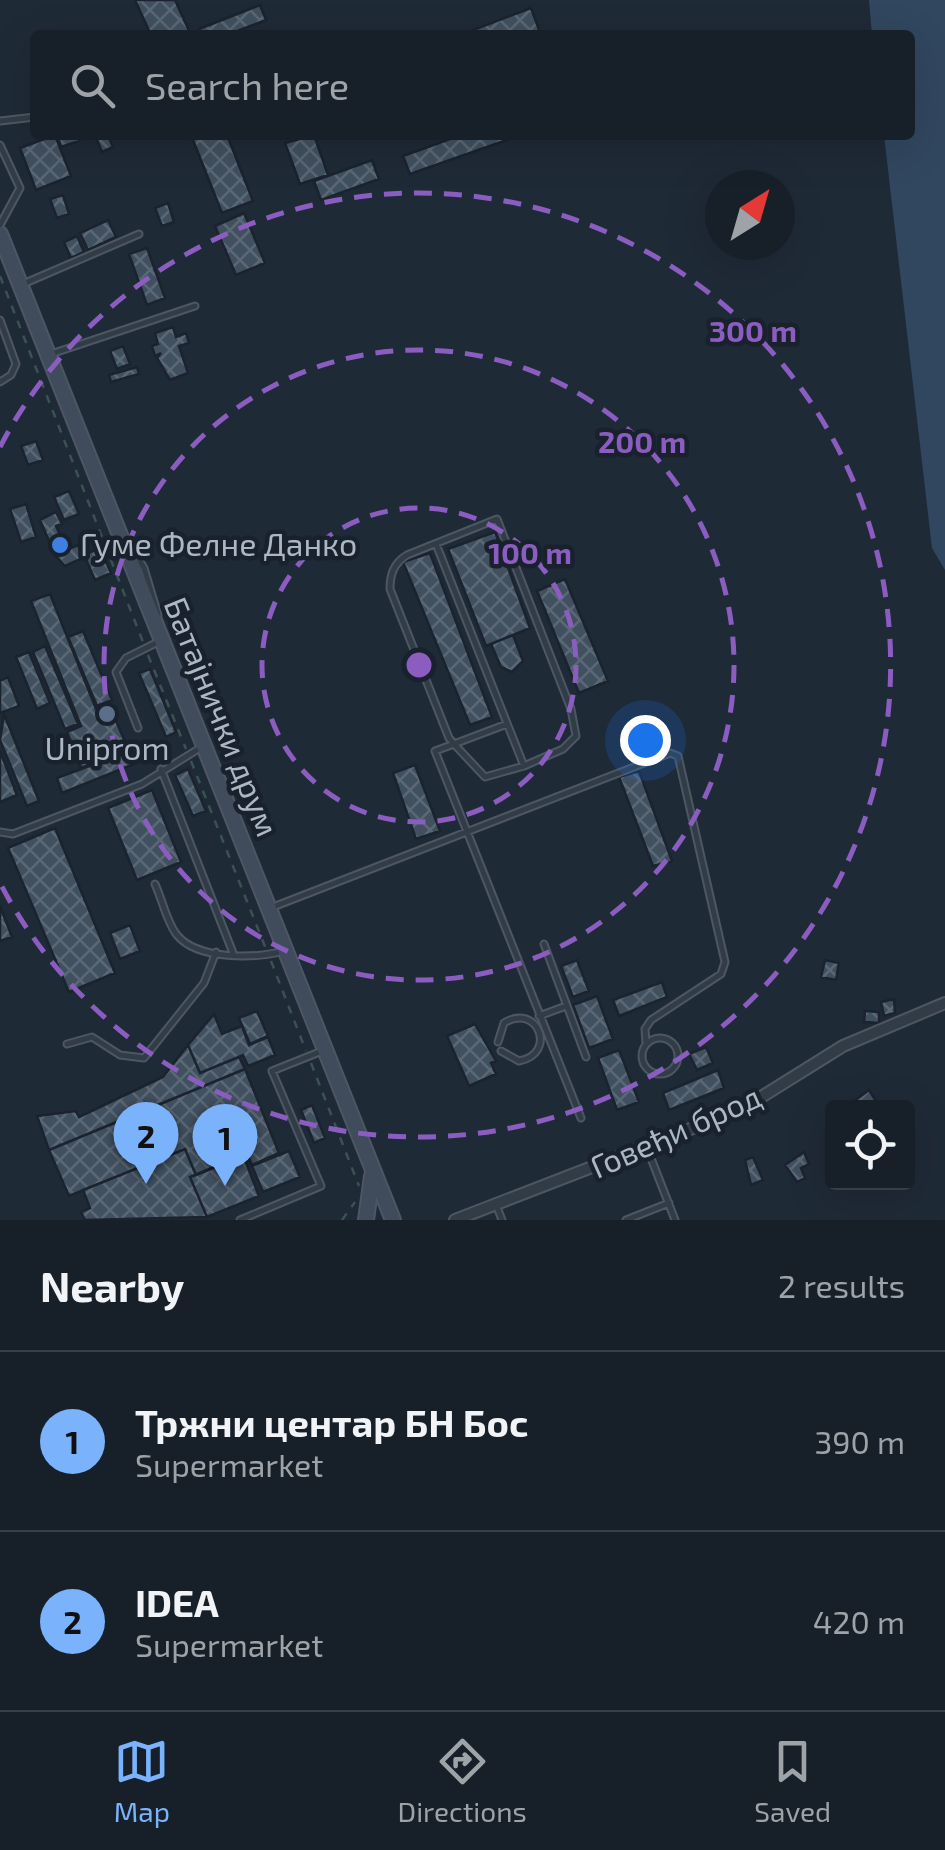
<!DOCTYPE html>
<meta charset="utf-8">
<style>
body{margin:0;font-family:"Exo 2",sans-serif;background:#202831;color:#f1f3f6}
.controls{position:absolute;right:30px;bottom:30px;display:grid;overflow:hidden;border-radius:10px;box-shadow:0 10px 40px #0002}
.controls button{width:90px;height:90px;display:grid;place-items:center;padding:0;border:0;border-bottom:2px solid #363e46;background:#172029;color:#f1f3f6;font:50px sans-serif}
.compass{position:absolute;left:705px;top:170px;width:90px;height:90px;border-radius:50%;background:#172029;box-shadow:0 10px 40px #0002;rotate:37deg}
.you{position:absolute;left:645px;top:740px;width:35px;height:35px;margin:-25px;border:8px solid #fff;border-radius:50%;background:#1a73e8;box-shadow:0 0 0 15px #1a73e833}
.badge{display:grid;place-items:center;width:65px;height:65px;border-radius:50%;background:#7ab3fc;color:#111;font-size:32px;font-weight:700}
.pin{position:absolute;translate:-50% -82px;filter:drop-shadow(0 2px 5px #0008)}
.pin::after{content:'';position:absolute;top:52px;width:35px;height:30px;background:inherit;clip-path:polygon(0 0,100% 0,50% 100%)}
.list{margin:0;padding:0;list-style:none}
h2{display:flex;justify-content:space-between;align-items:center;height:130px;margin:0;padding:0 40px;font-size:42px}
h2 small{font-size:32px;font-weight:400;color:#9ea3a8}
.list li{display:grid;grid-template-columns:65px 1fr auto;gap:30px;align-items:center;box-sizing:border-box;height:180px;padding:0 40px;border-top:2px solid #363e46}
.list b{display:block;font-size:38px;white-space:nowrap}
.list p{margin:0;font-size:32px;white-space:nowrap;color:#9ea3a8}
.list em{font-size:32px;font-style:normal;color:#9ea3a8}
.icon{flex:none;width:55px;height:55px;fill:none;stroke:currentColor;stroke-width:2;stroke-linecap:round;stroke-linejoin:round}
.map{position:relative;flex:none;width:945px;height:1220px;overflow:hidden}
.search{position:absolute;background:#172029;box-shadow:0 10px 40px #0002;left:30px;right:30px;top:30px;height:110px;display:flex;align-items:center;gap:25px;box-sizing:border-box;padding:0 35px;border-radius:10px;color:#9ea3a8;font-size:38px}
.sheet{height:490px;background:#172029}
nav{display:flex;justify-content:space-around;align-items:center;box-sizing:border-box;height:140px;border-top:2px solid #363e46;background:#172029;font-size:28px;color:#9ea3a8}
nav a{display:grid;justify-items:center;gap:5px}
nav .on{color:#7ab3fc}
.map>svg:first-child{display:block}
.water{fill:#31475f}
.building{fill:url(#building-cross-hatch);stroke:#1a232e;stroke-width:2.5}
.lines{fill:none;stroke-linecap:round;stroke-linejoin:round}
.lane-casing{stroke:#4d5763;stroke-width:9}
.street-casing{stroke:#4d5763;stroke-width:14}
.secondary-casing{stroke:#4d5763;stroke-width:18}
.path{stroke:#3b5253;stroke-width:2.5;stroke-dasharray:8 8;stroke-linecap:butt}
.lane{stroke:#323c47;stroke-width:5}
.street{stroke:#323c47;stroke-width:10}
.secondary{stroke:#404b5b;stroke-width:14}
.ring{fill:none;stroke:#8c5dc1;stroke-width:5;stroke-dasharray:18 12}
.shop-dot{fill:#3f7fe0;stroke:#18212c;stroke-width:4}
.service-dot{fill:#5c6f8a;stroke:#18212c;stroke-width:4}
.labels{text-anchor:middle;stroke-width:9;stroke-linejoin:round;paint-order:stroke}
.poi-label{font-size:32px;fill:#acb7c5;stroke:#18212c;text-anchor:start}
.street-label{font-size:32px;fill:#acb7c5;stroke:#18212c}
.centre{fill:#8c5dc1;stroke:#18212c;stroke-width:5}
.ring-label{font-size:30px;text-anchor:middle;font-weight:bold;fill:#8c5dc1;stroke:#18212c;stroke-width:9;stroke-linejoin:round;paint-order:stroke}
</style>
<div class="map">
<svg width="945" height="1220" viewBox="0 0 945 1220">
<defs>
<pattern id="building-cross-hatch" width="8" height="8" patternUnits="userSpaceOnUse" patternTransform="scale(2.5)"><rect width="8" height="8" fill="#41505f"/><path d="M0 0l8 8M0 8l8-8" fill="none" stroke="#5a6774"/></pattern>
</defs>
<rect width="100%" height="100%" fill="#1f2a37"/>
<path class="water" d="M869,0H945V570L932,548L884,135H910V35H872Z"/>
<path class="building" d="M135,0H175L191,35H151Z
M260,5L266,20L227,35H202L199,29Z
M531,8L541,35H460Z
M55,135L71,176L36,190L20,148Z
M57,135H77L79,141L61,147Z
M95,135H108L113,147L102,152Z
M191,135H227L253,201L222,213Z
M314,135L328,175L300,184L285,143Z
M461,135H521L410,174L403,156Z
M372,160L379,179L321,200L314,181Z
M63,195L69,214L57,218L50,199Z
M168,203L174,222L162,226L155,208Z
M244,213L265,263L236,275L215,226Z
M108,220L116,237L88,250L80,233Z
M77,236L84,252L71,258L64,242Z
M147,248L165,298L147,305L129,254Z
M173,327L176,337L186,333L189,343L179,346L188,373L170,380L157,358L161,353L155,356L152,346L158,344L155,333Z
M123,346L130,364L117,369L110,351Z
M137,367L139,374L111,382L109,375Z
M36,441L43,460L28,465L21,446Z
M69,491L79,514L64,520L54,497Z
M26,504L36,537L21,542L10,509Z
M56,512L62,524L56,526L67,550L55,555L40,520Z
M495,532L530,628L486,646L448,549Z
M78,545L83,558L65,566L55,555Z
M100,548L111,573L95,580L84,555Z
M430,553L492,717L470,725L403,562Z
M565,579L608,681L579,693L537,591Z
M50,594L96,709L109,704L128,749L81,768L67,732L81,726L31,601Z
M83,631L112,700L97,706L68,637Z
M513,635L523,661L512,672L501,667L491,644Z
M45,646L78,724L65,729L33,652Z
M29,652L50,703L37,709L16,657Z
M150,669L176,732L166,737L139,673Z
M8,677L19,706L0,713V681Z
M4,714L39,801L27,806L0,740Z
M0,751L17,795L0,802Z
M130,751L134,764L62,793L57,778Z
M415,765L440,831L416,839L393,773Z
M188,769L206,811L193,816L175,775Z
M639,771L672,861L653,866L619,777Z
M152,790L181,862L137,880L108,808Z
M55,828L115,973L69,992L8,848Z
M0,906L12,937L0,941Z
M130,925L140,951L120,959L110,933Z
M577,960L589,991L573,997L561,966Z
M825,960L839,963L836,980L821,977Z
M662,982L667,997L619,1016L613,1000Z
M597,996L613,1039L589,1048L573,1005Z
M894,999L895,1013L884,1016L881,1002Z
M257,1011L268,1036L250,1044L239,1018Z
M865,1011L879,1012V1023L864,1022Z
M214,1014L222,1034L242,1026L249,1045L268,1037L275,1055L248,1066L243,1055L200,1073L188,1045Z
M475,1024L496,1061L491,1063L496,1074L469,1086L447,1036Z
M188,1045L200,1073L239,1057L245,1069L49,1150L37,1116L76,1111L79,1117L163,1077Z
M706,1047L713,1063L697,1070L689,1054Z
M619,1050L639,1102L617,1110L598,1058Z
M245,1069L279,1153L252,1165L247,1154L196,1175L185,1149L150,1163L131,1116Z
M718,1070L724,1088L669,1110L663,1093Z
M869,1090L876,1101L867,1108H853L850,1104Z
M312,1105L325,1138L314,1143L301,1110Z
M131,1116L150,1163L69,1196L49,1150Z
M185,1149L196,1175L190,1177L207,1217L85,1220L81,1212L90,1208L83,1190Z
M289,1151L300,1177L263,1192L252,1166Z
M804,1152L809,1164L801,1168L805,1178L797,1182L785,1165Z
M243,1155L259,1196L207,1217L190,1177Z
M753,1157L763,1180L751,1185L745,1160Z"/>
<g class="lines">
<defs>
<path id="lane" d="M0,121L35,117
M0,145L20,188L0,225
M23,284L139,234
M0,320L16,364L11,375L0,382
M51,354L195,306
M129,543L144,568L158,615
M436,544L524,766L563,749L576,736L571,709L497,519L407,555C394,563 390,574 390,589L449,738L454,744L507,724
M138,728L116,672L126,658L158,642
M524,766L485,777L454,744L435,751L581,1118
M161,769L233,953
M0,832L13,834L142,784L200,748
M155,884C162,899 167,923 177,935C197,960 257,959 283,951
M273,907L670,753L678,756L725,962L721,974L651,1020L645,1029L646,1043
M544,944L586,1057
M539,1016L566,1006
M642 1056a18 18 0 1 1 36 0a18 18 0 1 1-36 0Z
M498,1042L504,1023C538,1002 558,1054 519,1061L501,1051
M67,1044L92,1037L120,1055L144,1058L204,983L216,952
M647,1148L675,1220
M497,1207L502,1220
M240,1220L321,1186L272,1071L322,1051
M626,1220L669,1203"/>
<path id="street" d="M455,1220L742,1109L843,1046L945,1003"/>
<path id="secondary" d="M0,234L393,1220
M366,1220L372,1176"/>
</defs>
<use href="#lane" class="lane-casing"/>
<use href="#street" class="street-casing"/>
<use href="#secondary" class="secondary-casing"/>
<path class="path" d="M0,276L143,642
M148,655L186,749
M191,761L266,949
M271,961L306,1051
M311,1063L359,1186
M342,1220L355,1202"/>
<use href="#lane" class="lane"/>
<use href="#street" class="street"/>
<use href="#secondary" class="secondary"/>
</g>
<g class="ring">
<circle cx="419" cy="665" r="157"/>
<circle cx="419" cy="665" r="315"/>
<path d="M0 447A472 472 0 1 1 0 883"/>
</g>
<circle class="shop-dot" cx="60" cy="545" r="10"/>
<circle class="service-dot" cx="107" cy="714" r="10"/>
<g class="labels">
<g class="poi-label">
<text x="80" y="556">Гуме Фелне Данко</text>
<text x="107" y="760" text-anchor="middle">Uniprom</text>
</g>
<g class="street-label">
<text transform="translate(221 717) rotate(68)" y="11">Батајнички друм</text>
<text transform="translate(676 1132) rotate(-24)" y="11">Говеђи брод</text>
</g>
</g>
<circle cx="419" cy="665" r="15" class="centre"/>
<g class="ring-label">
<text x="753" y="342">300 m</text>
<text x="642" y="453">200 m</text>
<text x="530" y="564">100 m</text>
</g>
</svg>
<div class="controls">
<button><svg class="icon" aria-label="locate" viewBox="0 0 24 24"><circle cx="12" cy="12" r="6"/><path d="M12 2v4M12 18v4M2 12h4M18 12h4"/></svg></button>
</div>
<svg class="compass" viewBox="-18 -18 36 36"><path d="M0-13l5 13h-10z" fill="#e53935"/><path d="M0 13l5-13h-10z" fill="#9ea3a8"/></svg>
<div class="you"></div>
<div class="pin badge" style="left:225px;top:1186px">1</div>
<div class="pin badge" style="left:146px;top:1184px">2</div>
<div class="search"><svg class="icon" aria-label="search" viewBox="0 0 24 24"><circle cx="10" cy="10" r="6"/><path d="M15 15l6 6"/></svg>Search here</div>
</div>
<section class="sheet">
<h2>Nearby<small>2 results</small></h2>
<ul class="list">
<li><span class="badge">1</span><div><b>Тржни центар БН Бос</b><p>Supermarket</p></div><em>390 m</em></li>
<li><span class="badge">2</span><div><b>IDEA</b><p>Supermarket</p></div><em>420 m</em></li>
</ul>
</section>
<nav>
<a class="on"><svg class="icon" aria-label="map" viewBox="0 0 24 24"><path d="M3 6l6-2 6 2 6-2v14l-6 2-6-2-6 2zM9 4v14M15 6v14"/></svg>Map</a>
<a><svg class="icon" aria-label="directions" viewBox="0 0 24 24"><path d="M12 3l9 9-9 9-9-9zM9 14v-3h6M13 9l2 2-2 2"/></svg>Directions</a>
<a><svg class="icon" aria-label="saved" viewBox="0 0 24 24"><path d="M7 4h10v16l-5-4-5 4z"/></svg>Saved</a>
</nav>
